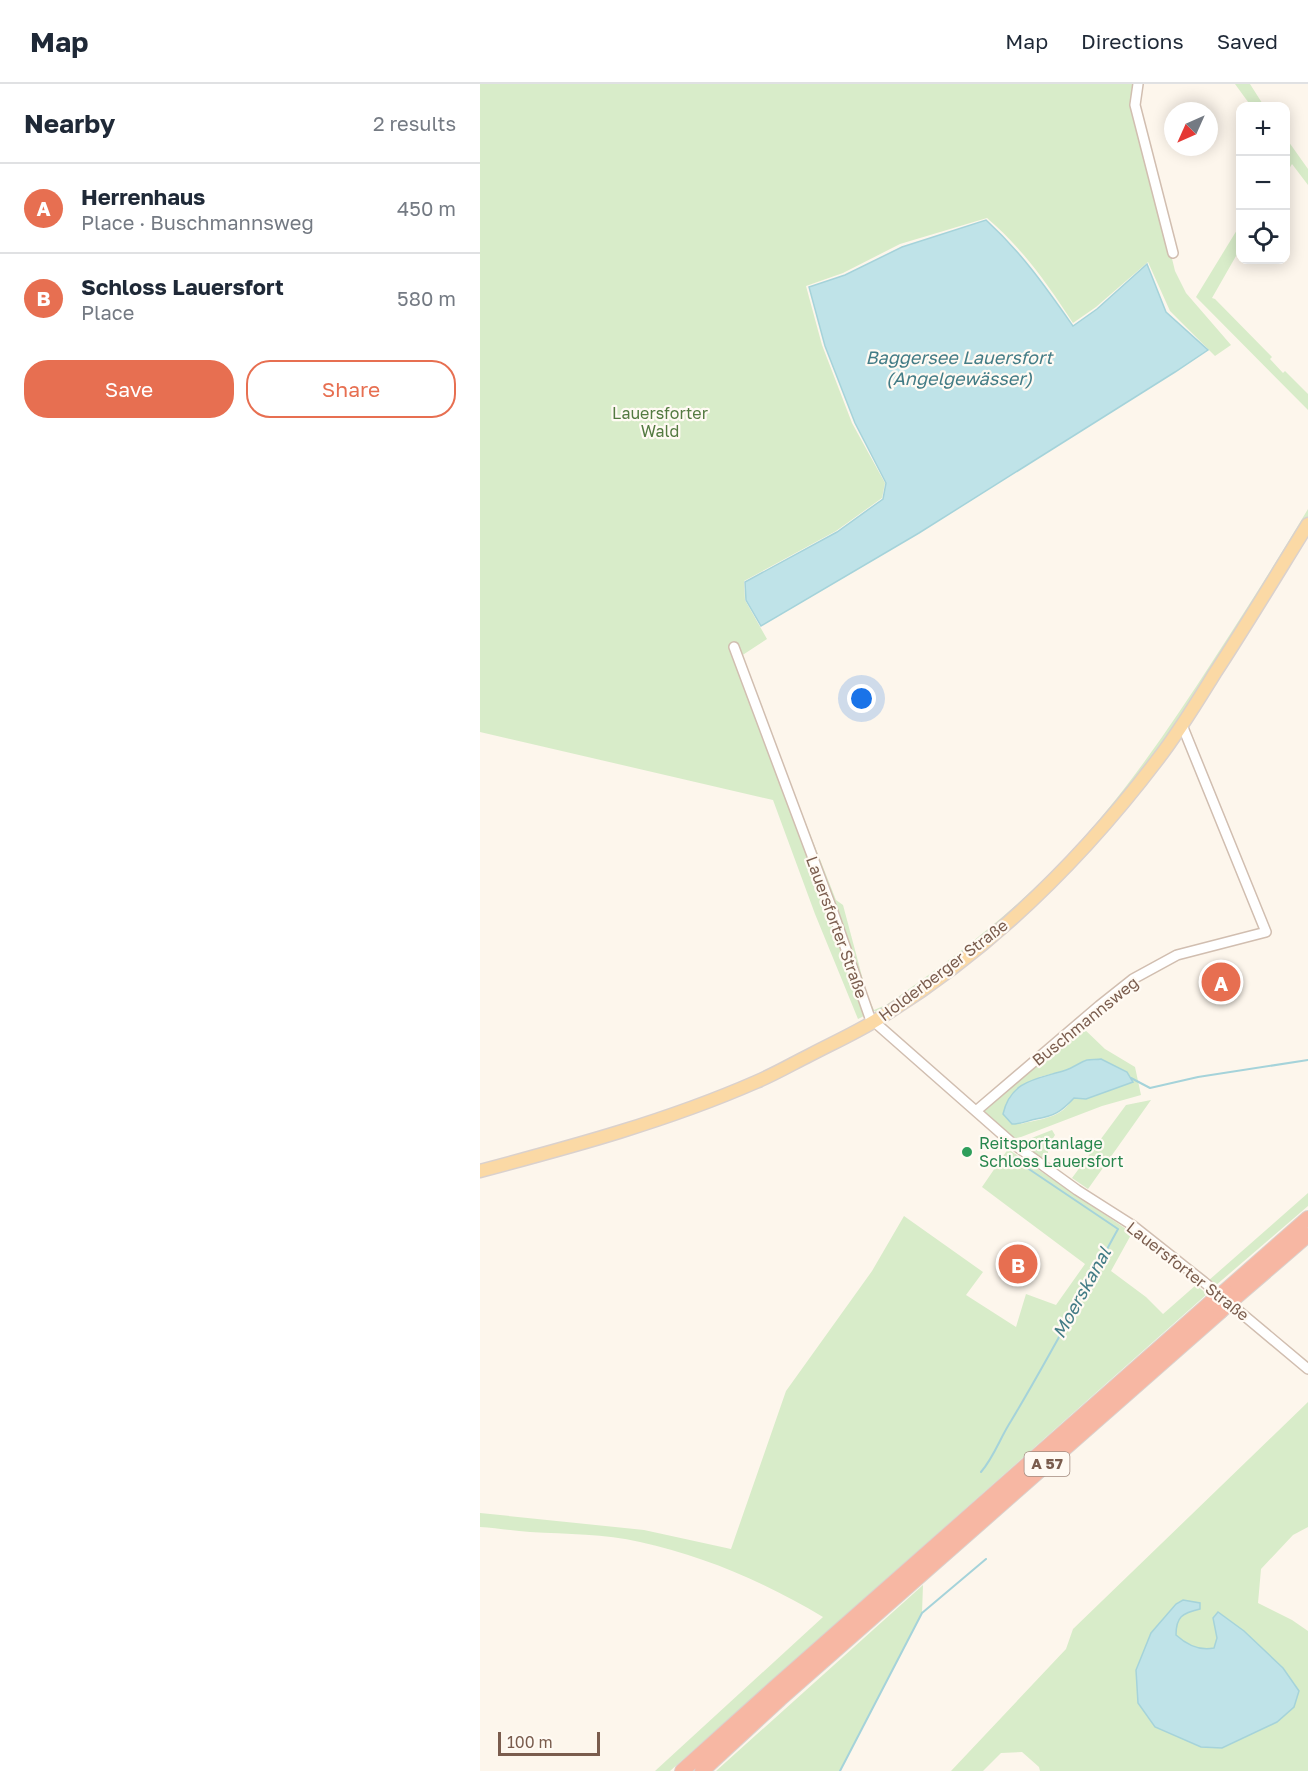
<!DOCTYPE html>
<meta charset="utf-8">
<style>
body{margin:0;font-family:"Golos Text",sans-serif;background:#f6f6f7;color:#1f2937}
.controls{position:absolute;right:18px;top:18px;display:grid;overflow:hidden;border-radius:12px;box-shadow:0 3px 15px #0003}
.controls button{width:54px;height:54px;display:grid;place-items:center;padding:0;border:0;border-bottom:2px solid #e0e1e3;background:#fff;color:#1f2937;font:30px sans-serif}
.compass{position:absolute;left:684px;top:18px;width:54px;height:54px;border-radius:50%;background:#fff;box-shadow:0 3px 15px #0003;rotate:225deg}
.scale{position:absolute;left:18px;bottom:15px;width:102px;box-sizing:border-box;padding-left:6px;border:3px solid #7a5c4d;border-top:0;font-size:16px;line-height:21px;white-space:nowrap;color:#7a5c4d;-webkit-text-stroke:4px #fffaf3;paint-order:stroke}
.you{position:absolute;left:382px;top:615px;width:21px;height:21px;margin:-15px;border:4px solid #fff;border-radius:50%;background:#1a73e8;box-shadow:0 0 0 9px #1a73e833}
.badge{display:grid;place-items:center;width:39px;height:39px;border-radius:50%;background:#e76f51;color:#fff;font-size:20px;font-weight:700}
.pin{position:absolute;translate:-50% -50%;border:3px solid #fff;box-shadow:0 2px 6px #0006}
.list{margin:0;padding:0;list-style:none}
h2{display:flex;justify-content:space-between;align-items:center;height:78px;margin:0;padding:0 24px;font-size:26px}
h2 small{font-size:20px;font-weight:400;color:#747a83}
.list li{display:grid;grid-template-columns:39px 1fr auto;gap:18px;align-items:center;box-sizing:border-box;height:90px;padding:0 24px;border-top:2px solid #e0e1e3}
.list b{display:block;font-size:22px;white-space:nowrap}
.list p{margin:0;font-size:20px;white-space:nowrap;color:#747a83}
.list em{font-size:20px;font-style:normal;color:#747a83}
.actions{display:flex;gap:12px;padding:18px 24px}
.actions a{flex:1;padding:14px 0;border:2px solid #e76f51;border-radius:24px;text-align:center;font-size:21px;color:#e76f51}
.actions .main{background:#e76f51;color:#fff}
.icon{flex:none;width:33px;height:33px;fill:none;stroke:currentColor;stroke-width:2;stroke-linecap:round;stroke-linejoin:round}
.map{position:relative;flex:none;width:828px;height:1687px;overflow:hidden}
header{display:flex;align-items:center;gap:36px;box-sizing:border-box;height:84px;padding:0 30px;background:#fff;border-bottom:2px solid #e0e1e3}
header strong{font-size:28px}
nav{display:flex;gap:33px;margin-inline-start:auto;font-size:21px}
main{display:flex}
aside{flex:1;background:#fff}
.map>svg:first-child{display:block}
.green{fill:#d8ecc9;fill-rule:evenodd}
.water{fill:#bfe3e8;stroke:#a5d3da;stroke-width:1.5}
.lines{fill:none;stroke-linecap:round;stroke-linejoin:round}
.stream{stroke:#a5d3da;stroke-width:2}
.minor-casing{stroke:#d1beb0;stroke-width:12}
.major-casing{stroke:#dad1cd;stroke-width:15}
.highway-casing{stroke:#dad1cd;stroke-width:16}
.minor{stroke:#fff;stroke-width:9}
.major{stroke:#fbd9a5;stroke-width:12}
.highway{stroke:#f7b7a3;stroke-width:14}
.highway-bridge-casing{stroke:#dad1cd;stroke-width:16;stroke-linecap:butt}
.highway-bridge{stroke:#f7b7a3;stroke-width:14}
.leisure-dot{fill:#2e9e5b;stroke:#fffaf3;stroke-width:2}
.labels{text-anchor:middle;stroke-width:4.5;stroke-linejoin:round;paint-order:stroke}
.shield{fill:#fffaf3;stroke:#a28b7f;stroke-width:1.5}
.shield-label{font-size:15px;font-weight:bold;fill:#7a5c4d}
.park-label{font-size:16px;fill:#537a41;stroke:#fffaf3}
.street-label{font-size:16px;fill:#7a5c4d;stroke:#fffaf3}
.leisure-label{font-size:16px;fill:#27864d;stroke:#fffaf3;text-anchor:start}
.water-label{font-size:18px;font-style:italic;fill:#437c86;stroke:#fffaf3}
</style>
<header>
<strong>Map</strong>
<nav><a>Map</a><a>Directions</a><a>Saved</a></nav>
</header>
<main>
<aside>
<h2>Nearby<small>2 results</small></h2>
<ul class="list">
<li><span class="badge">A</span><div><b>Herrenhaus</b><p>Place · Buschmannsweg</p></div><em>450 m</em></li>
<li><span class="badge">B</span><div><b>Schloss Lauersfort</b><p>Place</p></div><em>580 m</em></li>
</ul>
<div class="actions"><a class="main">Save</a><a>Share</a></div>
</aside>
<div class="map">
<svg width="828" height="1687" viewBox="0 0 828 1687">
<rect width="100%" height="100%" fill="#fdf6ec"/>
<path class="green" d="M0,0H656L652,25L682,133L695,187L706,209L751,261L735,272L690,227L668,178L616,223L593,239C566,198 544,166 507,134L420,160L363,189L326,202L342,261L372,339L405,399L402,414L356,447L264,497L265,516L287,555L255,576L300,694H308L356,816L363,821L387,911L394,926L406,921C470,877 531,830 585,774C642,714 689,645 734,575C766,526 798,475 828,425V433L744,570L700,638L618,744L526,836L448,897L399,928L394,927L378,935L335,830L293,716L0,648Z
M755,0H770L784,22H771Z
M806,54L828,85V101L812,80L806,90Z
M760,141V165L732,214L735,215L792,273L790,275L803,289L805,287L828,310V326L716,213Z
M601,942L625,965L655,983L661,1011L622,1022L541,1053L532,1055L504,1030L503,1026ZM621,975L647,988C629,1003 618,1015 594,1014C590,1018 587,1023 583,1026C572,1035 554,1036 541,1040L559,993L587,986L601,980L605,976Z
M671,1016L608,1105L592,1094L646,1021Z
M572,1046L575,1051L568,1062V1069L561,1074L544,1064V1057Z
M528,1065L652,1149L631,1187L666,1213L683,1230L716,1201L727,1210L190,1687H175L343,1533C287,1499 224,1472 160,1458C125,1450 87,1450 50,1448C34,1447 17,1444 0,1443V1429L164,1446L251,1465L306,1307L392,1187L424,1132L503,1188L486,1211L536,1243L546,1210L576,1221L605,1180L502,1103Z
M828,1109V1122L735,1202L728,1197Z
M828,1318V1443L813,1451L781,1485L778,1519L812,1536L828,1547V1687H560L559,1683L542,1668L521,1669L503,1687H471L586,1565L593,1545Z
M443,1501L442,1529L360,1687H236Z"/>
<path class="water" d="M506,136C542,169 565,202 593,242L617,225L667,180L686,228L728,266L695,288L439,449L281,542L266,516L265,498L357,448L403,415L406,399L375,339L345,262L329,203L365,191L422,163Z
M621,975L647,988L653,998L606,1015L594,1014C581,1028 574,1032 556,1035C547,1037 541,1040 532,1040L523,1030C531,995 559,995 586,986C593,984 600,978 607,976C611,975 617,976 621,975Z
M703,1516L720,1519V1525C702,1529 696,1533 696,1551C707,1561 720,1567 734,1564L737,1554L733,1534L738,1528L764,1547L803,1584L819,1607L814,1623L797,1638L742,1664L721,1663L675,1643L658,1619L656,1586L671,1549L696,1520Z"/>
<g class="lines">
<path class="stream" d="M651,994L670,1004L718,993L828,976
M501,1388C514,1373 520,1354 531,1337C569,1274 603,1209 638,1145L528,1071
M360,1687L442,1529L506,1475"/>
<defs>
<path id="minor" d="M658,0L655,21L693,169
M254,563L352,825L390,934L532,1059L597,1106L652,1141L724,1198L828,1285
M496,1027L619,922L653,895L697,871L786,848L702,641"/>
<path id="major" d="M0,1087C94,1062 187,1037 276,998C295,990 312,980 330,971C351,960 373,950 393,938C505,871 599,779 678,675C699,648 717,618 735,589C767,540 797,490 828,440"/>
<path id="highway" d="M745,1207L828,1134
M755,1214L828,1151
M202,1687L293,1605L730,1219
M222,1687L300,1615L740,1228"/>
</defs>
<use href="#minor" class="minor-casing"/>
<use href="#major" class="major-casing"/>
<use href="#highway" class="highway-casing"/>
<use href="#minor" class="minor"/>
<use href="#major" class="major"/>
<use href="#highway" class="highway"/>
<defs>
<path id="highway-bridge" d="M730,1219L745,1207
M740,1228L755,1214"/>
</defs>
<use href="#highway-bridge" class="highway-bridge-casing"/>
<use href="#highway-bridge" class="highway-bridge"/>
</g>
<circle class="leisure-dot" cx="487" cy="1068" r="6"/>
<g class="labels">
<rect class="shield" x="544.5" y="1368" width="45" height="24" rx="4.5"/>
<g class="shield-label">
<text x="567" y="1385">A 57</text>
</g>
<g class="park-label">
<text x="180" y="335">Lauersforter<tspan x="180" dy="18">Wald</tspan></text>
</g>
<g class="street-label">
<text transform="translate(357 843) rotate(70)" y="6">Lauersforter Straße</text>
<text transform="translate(463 886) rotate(-37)" y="6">Holderberger Straße</text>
<text transform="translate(605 937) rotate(-39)" y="6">Buschmannsweg</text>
<text transform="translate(708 1187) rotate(38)" y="6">Lauersforter Straße</text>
</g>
<g class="leisure-label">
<text x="499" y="1065">Reitsportanlage<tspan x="499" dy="18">Schloss Lauersfort</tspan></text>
</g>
<g class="water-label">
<text x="479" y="280">Baggersee Lauersfort<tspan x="479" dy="21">(Angelgewässer)</tspan></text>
<text transform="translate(602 1209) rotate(-61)" y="6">Moerskanal</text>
</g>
</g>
</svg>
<div class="controls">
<button>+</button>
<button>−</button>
<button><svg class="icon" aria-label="locate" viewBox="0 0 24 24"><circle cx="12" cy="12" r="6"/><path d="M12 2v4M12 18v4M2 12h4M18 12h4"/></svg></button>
</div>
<svg class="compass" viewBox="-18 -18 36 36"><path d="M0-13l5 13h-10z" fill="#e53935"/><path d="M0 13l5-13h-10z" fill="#747a83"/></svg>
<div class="scale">100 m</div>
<div class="you"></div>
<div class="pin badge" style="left:741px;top:898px">A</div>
<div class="pin badge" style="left:538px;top:1180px">B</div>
</div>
</main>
